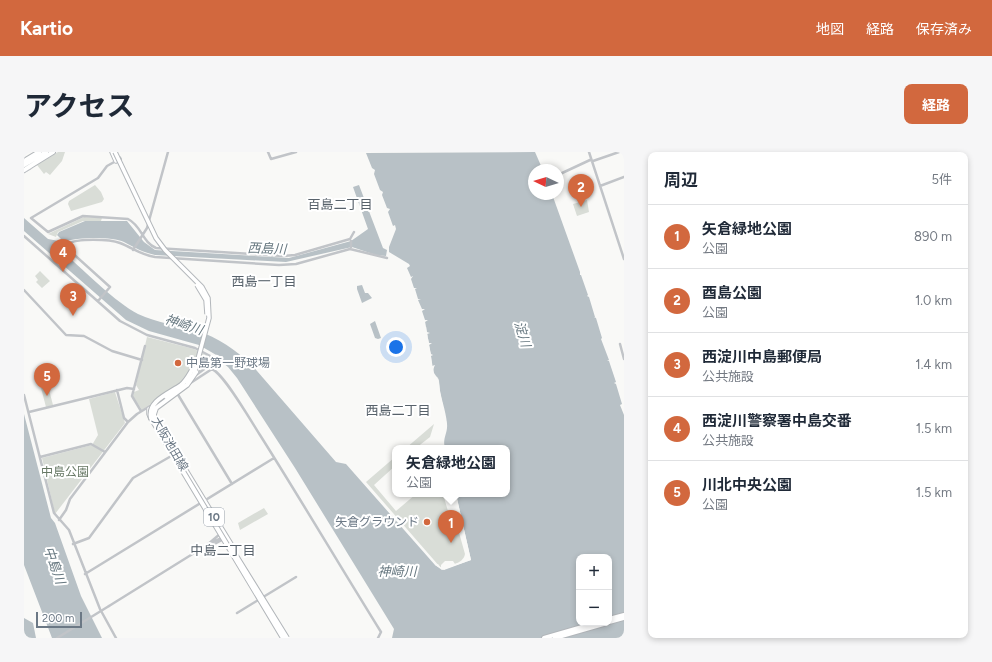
<!DOCTYPE html>
<html lang="ja">
<meta charset="utf-8">
<style>
body{margin:0;font-family:Figtree,"Noto Sans JP",sans-serif;background:#f6f6f7;color:#1f2937}
.controls{position:absolute;right:12px;bottom:12px;display:grid;overflow:hidden;border-radius:8px;box-shadow:0 2px 6px #0003}
.controls button{width:36px;height:36px;display:grid;place-items:center;padding:0;border:0;border-bottom:1px solid #e0e1e3;background:#fff;color:#1f2937;font:20px sans-serif}
.compass{position:absolute;left:504px;top:12px;width:36px;height:36px;border-radius:50%;background:#fff;box-shadow:0 2px 6px #0003;rotate:274deg}
.scale{position:absolute;left:12px;bottom:10px;width:46px;box-sizing:border-box;padding-left:4px;border:2px solid #6b7885;border-top:0;font-size:11px;line-height:14px;white-space:nowrap;color:#6b7885;-webkit-text-stroke:3px #fff;paint-order:stroke}
.you{position:absolute;left:372px;top:195px;width:14px;height:14px;margin:-10px;border:3px solid #fff;border-radius:50%;background:#1a73e8;box-shadow:0 0 0 6px #1a73e833}
.badge{display:grid;place-items:center;width:26px;height:26px;border-radius:50%;background:#d2683e;color:#fff;font-size:13px;font-weight:700}
.pin{position:absolute;translate:-50% -33px;filter:drop-shadow(0 1px 2px #0008)}
.pin::after{content:'';position:absolute;top:21px;width:14px;height:12px;background:inherit;clip-path:polygon(0 0,100% 0,50% 100%)}
.popup{position:absolute;left:368px;top:293px;width:118px;height:52px;box-sizing:border-box;display:grid;place-content:center;border-radius:8px;background:#fff;filter:drop-shadow(0 1px 3px #0005);font-size:13px;white-space:nowrap;color:#747a83}
.popup b{font-size:15px;color:#1f2937}
.popup::after{content:'';position:absolute;left:50%;top:100%;margin-left:-8px;border:8px solid transparent;border-top-color:#fff}
.list{margin:0;padding:0;list-style:none}
h2{display:flex;justify-content:space-between;align-items:center;height:52px;margin:0;padding:0 16px;font-size:17px}
h2 small{font-size:13px;font-weight:400;color:#747a83}
.list li{display:grid;grid-template-columns:26px 1fr auto;gap:12px;align-items:center;box-sizing:border-box;height:64px;padding:0 16px;border-top:1px solid #e0e1e3}
.list b{display:block;font-size:15px;white-space:nowrap}
.list p{margin:0;font-size:13px;white-space:nowrap;color:#747a83}
.list em{font-size:13px;font-style:normal;color:#747a83}
.map{position:relative;flex:none;width:600px;height:486px;overflow:hidden;border-radius:8px}
header{display:flex;align-items:center;gap:24px;box-sizing:border-box;height:56px;padding:0 20px;background:#d2683e;color:#fff}
header strong{font-size:19px}
nav{display:flex;gap:22px;margin-inline-start:auto;font-size:14px}
.intro{display:flex;align-items:center;justify-content:space-between;box-sizing:border-box;height:96px;padding:0 24px}
h1{margin:0;font-size:28px}
.button{padding:10px 18px;border-radius:8px;background:#d2683e;color:#fff;font-size:14px;font-weight:700}
main{display:flex;gap:24px;padding:0 24px}
aside{flex:1;background:#fff;border-radius:8px;box-shadow:0 2px 6px #0003}
.map>svg:first-child{display:block}
.green{fill:#d9ddd7}
.water{fill:#b8c1c6;fill-rule:evenodd}
.pier{fill:#f9f9f7}
.lines{fill:none;stroke-linecap:round;stroke-linejoin:round}
.major-casing{stroke:#b4b8bc;stroke-width:5.5}
.highway-casing{stroke:#b2b6ba;stroke-width:6}
.minor{stroke:#c1c4c8;stroke-width:2.5}
.major{stroke:#fff;stroke-width:3.5}
.highway{stroke:#fff;stroke-width:4}
.major-bridge-casing{stroke:#b4b8bc;stroke-width:5.5;stroke-linecap:butt}
.highway-bridge-casing{stroke:#b2b6ba;stroke-width:6;stroke-linecap:butt}
.minor-bridge{stroke:#c1c4c8;stroke-width:2.5}
.major-bridge{stroke:#fff;stroke-width:3.5}
.highway-bridge{stroke:#fff;stroke-width:4}
.poi-dot{fill:#d2683e;stroke:#fff;stroke-width:1.5}
.labels{text-anchor:middle;stroke-width:4;stroke-linejoin:round;paint-order:stroke}
.shield{fill:#fff;stroke:#97a0aa;stroke-width:1}
.shield-label{font-size:11px;font-weight:bold;fill:#6b7885}
.poi-label{font-size:12px;fill:#6b7885;stroke:#fff;text-anchor:start}
.street-label{font-size:12px;fill:#6b7885;stroke:#fff}
.park-label{font-size:12px;fill:#677865;stroke:#fff}
.neighbourhood-label{font-size:13px;fill:#58626b;stroke:#fff}
.water-label{font-size:13px;font-style:italic;fill:#677880;stroke:#fff}
</style>
<header>
<strong>Kartio</strong>
<nav><a>地図</a><a>経路</a><a>保存済み</a></nav>
</header>
<div class="intro"><h1>アクセス</h1><a class="button">経路</a></div>
<main>
<div class="map">
<svg width="600" height="486" viewBox="0 0 600 486">
<rect width="100%" height="100%" fill="#f9f9f7"/>
<path class="green" d="M34,0H41L38,9L26,23L22,20L20,22L13,13Z
M71,33L77,40L80,47L78,50L47,59L44,52L45,49Z
M563,48L565,60L553,64L549,52Z
M60,65L78,66L77,69H59L34,80L32,85L24,82Z
M16,119L26,129L18,136L12,130L14,128L11,124Z
M123,185L170,197L190,207L189,210L118,258L109,244L110,240L115,238L112,233Z
M24,234L29,253L22,255L17,236Z
M91,240L101,271L31,362L18,306L68,293L74,283L65,247Z
M410,272L406,285L392,296H382Z
M371,305V314L350,333L372,359L392,342H419L430,380L434,377L441,402C439,413 424,413 416,415L342,330Z
M240,356L244,362L216,378L214,371Z"/>
<path class="water" d="M511,0L518,16L516,17L519,18H510V42H528L556,120V123H557L564,143L563,144L565,145L571,165H570L572,166L578,186L577,187L585,208L583,209H585L592,230L590,231L592,232L598,252L596,253L600,263V486H368L370,477L271,316L213,226L204,215L195,208L194,204L175,193L125,179L102,168L0,79V66L24,87L35,89L37,87L33,83L35,80L61,69H103L120,90L131,98L265,106L327,89L344,77L329,35L335,33L359,96L363,98L362,104L352,103L328,95L262,110L131,103C118,100 112,96 100,90C88,84 47,85 38,91L41,102C62,120 91,150 114,162C133,171 153,173 173,179C194,185 211,198 227,212L312,310L322,312L411,413L420,418L447,408L432,342H483V296H421C418,287 424,281 423,272C422,258 416,245 415,231C415,223 406,223 411,213L408,214L407,204L409,203L407,202L405,193L408,191H405L403,182L406,181L403,180L401,170L404,168H401L398,159L401,157H398L394,148L397,147H394L391,137L393,136H390L387,127L389,124L387,125L383,116L386,114L385,112L365,100V95L372,77L371,73L369,74L364,60L366,57L363,56L358,43L359,40L356,38L350,22L351,18L348,16L342,1ZM555,405H585V471H555Z
M338,133L341,141H344L348,146L338,151L333,137V134Z
M351,169L357,186L354,187L351,186L346,172Z
M0,262L27,366L31,371L57,444L78,486H28L0,413Z
M0,466L9,471L12,486H0Z"/>
<path class="pier" d="M382,114L401,168L410,223L414,226L415,229L416,240L423,273L418,288L421,296H419L416,288L422,273L415,243L414,227L408,222L401,168Z
M430,342H432L434,351L447,408L418,418L411,413L414,412L417,416V413L421,409H429L431,412L443,409L441,405L442,396L441,395L437,383L440,379L436,366H434Z"/>
<g class="lines">
<defs>
<path id="major" d="M88,0L92,9L95,7
M130,266L210,397
M127,267L125,262V257L142,245"/>
<path id="highway" d="M0,9L15,0
M0,13L22,0
M0,18L29,0
M172,220L175,209
M585,467L600,463
M585,470L600,466
M520,486L572,471
M531,486L583,471"/>
</defs>
<use href="#major" class="major-casing"/>
<use href="#highway" class="highway-casing"/>
<path class="minor" d="M244,0L247,7L272,0
M565,0L600,107
M92,9L83,14L74,26L7,66L24,80L59,64L104,67C118,74 118,90 132,96L259,104L271,103L326,87L330,80
M0,20L7,16
M536,22L566,8L569,9L595,0
M576,34L600,25
M0,84L96,169L123,183L171,196L190,206V210L172,223
M327,89V95
M109,98L123,76L144,0
M0,138L42,183L60,184L88,199L118,208
M74,149L86,135L45,98L44,92C52,86 86,87 96,91C109,96 117,103 131,105L255,113L272,112L326,97L363,106
M596,192L600,207
M165,232L188,217C200,222 227,269 236,283C277,348 316,414 357,480L354,486
M93,238L100,266L104,270
M153,241L208,332
M0,243L30,361L45,378L76,457L92,486
M117,259L108,244L121,194
M5,260L103,236L110,237
M16,305L67,292L81,300
M35,368L42,358L46,347L104,270L113,262L126,254
M189,390L199,385
M49,392L65,386L109,326L149,303
M177,399L198,388
M61,422L250,306
M85,454L183,393L196,382
M213,461L272,425"/>
<use href="#major" class="major"/>
<use href="#highway" class="highway"/>
<defs>
<path id="major-bridge" d="M91,0L132,86L141,98L178,135L184,146L185,166L170,222
M173,133L182,148L183,162
M142,245L154,237"/>
<path id="highway-bridge" d="M168,218C165,223 162,229 157,233C146,241 123,249 127,266L259,486
M130,268V262L132,256L163,233L172,220
M206,394L263,486"/>
</defs>
<use href="#major-bridge" class="major-bridge-casing"/>
<use href="#highway-bridge" class="highway-bridge-casing"/>
<path class="minor-bridge" d="M33,486L85,454"/>
<use href="#major-bridge" class="major-bridge"/>
<use href="#highway-bridge" class="highway-bridge"/>
</g>
<g class="poi-dot">
<circle cx="154" cy="211" r="4"/>
<circle cx="403" cy="370" r="4"/>
</g>
<g class="labels">
<rect class="shield" x="180" y="356" width="20" height="18" rx="3"/>
<g class="shield-label">
<text x="190" y="369">10</text>
</g>
<g class="poi-label">
<text x="162" y="215">中島第一野球場</text>
<text x="395" y="374" text-anchor="end">矢倉グラウンド</text>
</g>
<g class="street-label">
<text transform="translate(146 292) rotate(60)" y="4">大阪池田線</text>
</g>
<g class="park-label">
<text x="41" y="324">中島公園</text>
</g>
<g class="neighbourhood-label">
<text x="316" y="57">百島二丁目</text>
<text x="240" y="134">西島一丁目</text>
<text x="374" y="263">西島二丁目</text>
<text x="199" y="403">中島二丁目</text>
</g>
<g class="water-label">
<text transform="translate(243 96) rotate(2)" y="5">西島川</text>
<text transform="translate(160 172) rotate(18)" y="5">神崎川</text>
<text transform="translate(499 182) rotate(73)" y="5">淀川</text>
<text transform="translate(31 413) rotate(71)" y="5">中島川</text>
<text x="373" y="424">神崎川</text>
</g>
</g>
</svg>
<div class="controls">
<button>+</button>
<button>−</button>
</div>
<svg class="compass" viewBox="-18 -18 36 36"><path d="M0-13l5 13h-10z" fill="#e53935"/><path d="M0 13l5-13h-10z" fill="#747a83"/></svg>
<div class="scale">200 m</div>
<div class="you"></div>
<div class="pin badge" style="left:427px;top:391px">1</div>
<div class="popup"><b>矢倉緑地公園</b>公園</div>
<div class="pin badge" style="left:557px;top:55px">2</div>
<div class="pin badge" style="left:49px;top:164px">3</div>
<div class="pin badge" style="left:39px;top:120px">4</div>
<div class="pin badge" style="left:23px;top:244px">5</div>
</div>
<aside>
<h2>周辺<small>5件</small></h2>
<ul class="list">
<li><span class="badge">1</span><div><b>矢倉緑地公園</b><p>公園</p></div><em>890 m</em></li>
<li><span class="badge">2</span><div><b>酉島公園</b><p>公園</p></div><em>1.0 km</em></li>
<li><span class="badge">3</span><div><b>西淀川中島郵便局</b><p>公共施設</p></div><em>1.4 km</em></li>
<li><span class="badge">4</span><div><b>西淀川警察署中島交番</b><p>公共施設</p></div><em>1.5 km</em></li>
<li><span class="badge">5</span><div><b>川北中央公園</b><p>公園</p></div><em>1.5 km</em></li>
</ul>
</aside>
</main>
